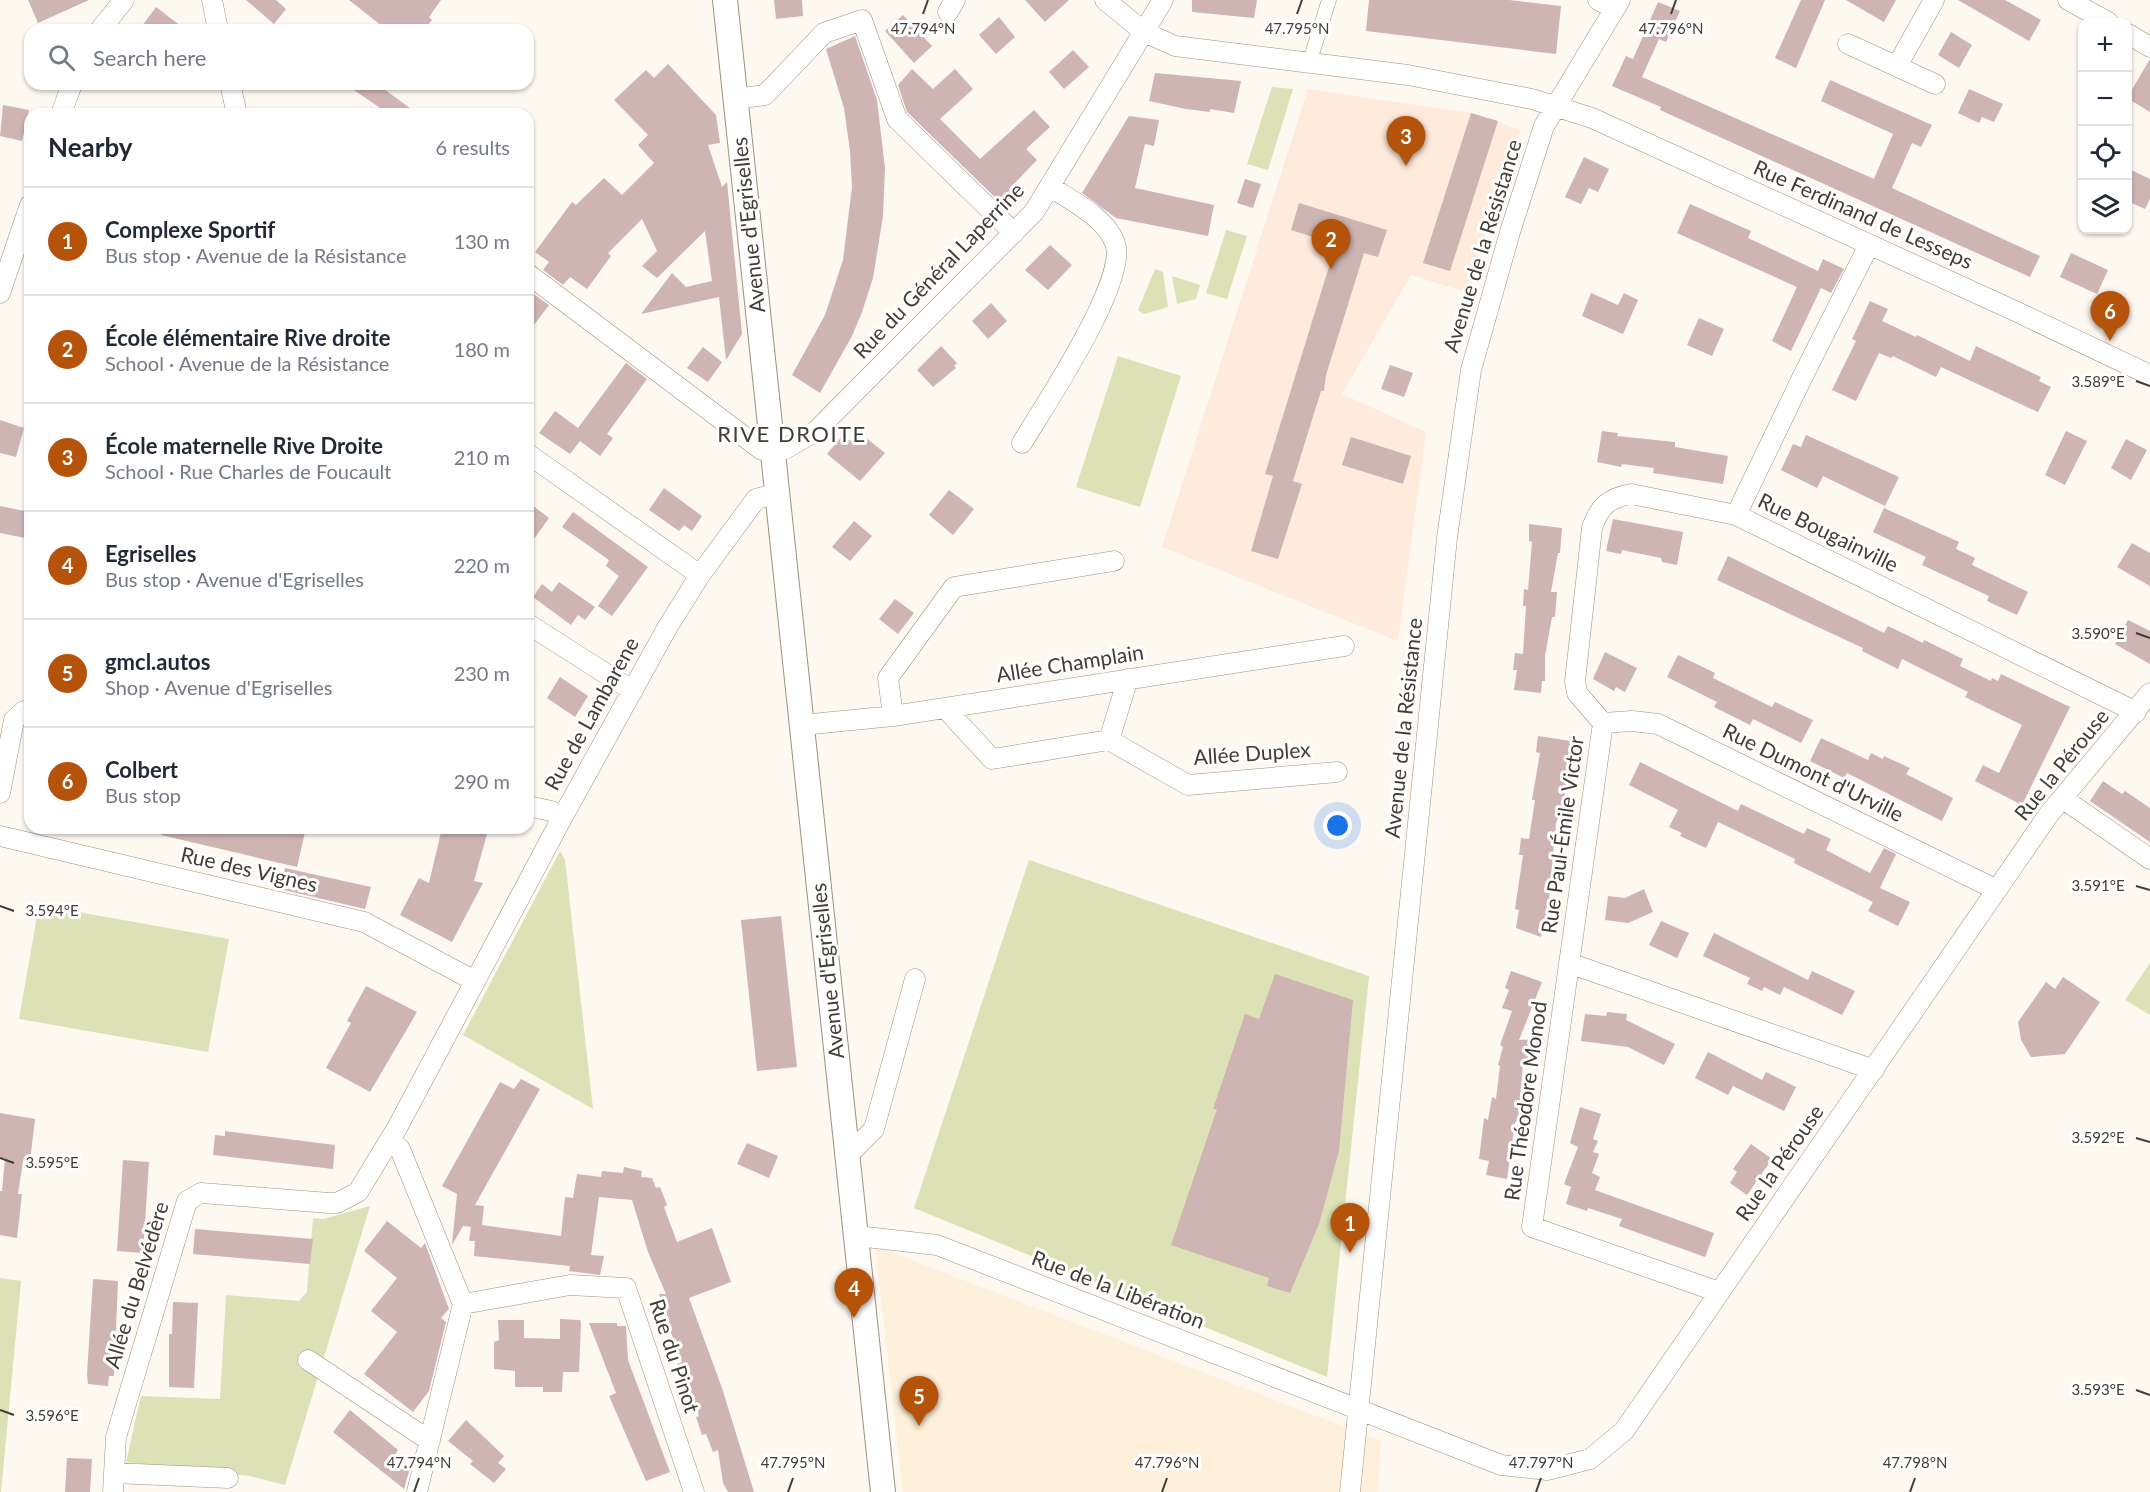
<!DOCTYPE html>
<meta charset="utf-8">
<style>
body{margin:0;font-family:Lato,sans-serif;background:#f2f2f3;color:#1f2937}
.controls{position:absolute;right:18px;top:18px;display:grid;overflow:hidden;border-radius:12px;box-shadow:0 2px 4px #0004}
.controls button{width:54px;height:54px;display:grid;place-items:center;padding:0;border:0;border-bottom:2px solid #e0e1e3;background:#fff;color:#1f2937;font:30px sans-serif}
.you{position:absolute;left:1338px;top:826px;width:21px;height:21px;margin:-15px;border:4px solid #fff;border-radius:50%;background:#1a73e8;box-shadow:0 0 0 9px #1a73e833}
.badge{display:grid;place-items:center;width:39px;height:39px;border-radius:50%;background:#b45309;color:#fff;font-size:20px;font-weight:700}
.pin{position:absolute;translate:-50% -50px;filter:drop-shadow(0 2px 3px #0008)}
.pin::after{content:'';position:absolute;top:32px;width:21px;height:18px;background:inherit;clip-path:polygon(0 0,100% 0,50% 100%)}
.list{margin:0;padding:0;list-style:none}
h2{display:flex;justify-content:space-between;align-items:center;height:78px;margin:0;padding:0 24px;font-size:26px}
h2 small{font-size:20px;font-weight:400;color:#747a83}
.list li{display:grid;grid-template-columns:39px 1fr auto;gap:18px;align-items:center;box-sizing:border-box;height:108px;padding:0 24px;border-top:2px solid #e0e1e3}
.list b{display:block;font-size:22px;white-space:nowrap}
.list p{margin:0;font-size:20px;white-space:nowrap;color:#747a83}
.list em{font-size:20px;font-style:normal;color:#747a83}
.icon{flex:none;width:33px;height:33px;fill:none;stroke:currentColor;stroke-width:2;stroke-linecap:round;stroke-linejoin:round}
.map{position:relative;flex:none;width:2150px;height:1492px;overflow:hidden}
.search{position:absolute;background:#fff;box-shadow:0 2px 4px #0004;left:24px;top:24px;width:510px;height:66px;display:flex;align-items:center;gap:15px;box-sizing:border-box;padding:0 21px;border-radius:18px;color:#747a83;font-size:22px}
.panel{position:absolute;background:#fff;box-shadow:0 2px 4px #0004;left:24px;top:108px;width:510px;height:726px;border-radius:18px}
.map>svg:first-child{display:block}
.built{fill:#fef0da}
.education{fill:#ffebdc}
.green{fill:#dce2b5}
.building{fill:#ceb4b2}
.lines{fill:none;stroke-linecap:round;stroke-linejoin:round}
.pedestrian-casing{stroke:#9d917e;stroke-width:15}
.minor-casing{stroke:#9d917e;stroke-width:21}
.tertiary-casing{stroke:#9d917e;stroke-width:26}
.pedestrian{stroke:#fff;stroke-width:14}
.minor{stroke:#fff;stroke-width:20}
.tertiary{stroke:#fff;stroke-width:24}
.ticks{fill:none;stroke:#413c34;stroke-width:2}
.labels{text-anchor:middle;stroke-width:6;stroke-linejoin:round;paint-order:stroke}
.street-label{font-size:21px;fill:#413c34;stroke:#fff}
.neighbourhood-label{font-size:22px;letter-spacing:1.5px;fill:#413c34;stroke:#fff}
.ticks-label{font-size:15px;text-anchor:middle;fill:#413c34;stroke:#fff;stroke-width:6;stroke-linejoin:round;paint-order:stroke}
</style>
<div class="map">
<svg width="2150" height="1492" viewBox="0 0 2150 1492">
<rect width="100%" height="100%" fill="#fdf8f0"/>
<path class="built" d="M875,1246L1381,1441L1378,1492H903Z"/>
<path class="education" d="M1308,89L1471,113L1521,130L1498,188L1469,293L1411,275L1342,394L1426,432L1398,641L1162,547Z"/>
<path class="green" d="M1272,87L1293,89L1268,170L1247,164Z
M1226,230L1247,236L1227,299L1206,293Z
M1155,269L1163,272L1168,307L1144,314L1138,310Z
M1172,276L1200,285L1196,299L1177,304Z
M1118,356L1181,376L1140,507L1076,487Z
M560,851L565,860L593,1109L463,1035Z
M1029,860L1369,976L1327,1377L914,1208Z
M39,905L229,939L208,1052L19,1019Z
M2150,963V1015L2125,1000Z
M370,1206L285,1485L250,1476L126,1462L141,1396L220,1399L226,1295L299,1301L307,1292L313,1218L323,1219Z
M0,1278L21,1281L1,1492H0Z"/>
<path class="building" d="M28,0H89L38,23Z
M246,0H276L286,9L274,24Z
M349,0H441L429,17L432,20L424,30H387Z
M774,0H802L803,16L776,19Z
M1025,0H1069L1045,22Z
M1192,0H1257L1254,18L1192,12Z
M1369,0H1509L1561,6L1556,54L1366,31Z
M1801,0H1825L1796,68L1775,58Z
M1846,0H1896L1884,22Z
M1958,0H2005L2041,20L2029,41Z
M1658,2L1680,11L1666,42L1659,39L1642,77L1874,179L1893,134L1821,101L1830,80L1932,125L1921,147L1912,143L1892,188L2040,256L2030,277L1660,110L1661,107L1612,86L1626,56L1633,59Z
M156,7L186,30H139Z
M903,15L932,46L914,63L885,31Z
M999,17L1015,37L996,54L979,35Z
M1951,32L1972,45L1959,68L1938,55Z
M855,36L877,100L885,168L883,216L873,278L862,312L852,336L820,393L792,375L825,315L843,260L852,187L850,151L844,108L826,49Z
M1073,50L1089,67L1064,89L1049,72Z
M2150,59V112L2127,98Z
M668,64L716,115L720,143L708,145L722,187L727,182L742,334L726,360L719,297L641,314L672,273L686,287L712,281L705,231L657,278L642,266L657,251L642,219L608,253L611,256L587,289L570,277L563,285L543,270L549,262L535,252L572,202L576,205L604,178L622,195L654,163L638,145L648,135L614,100L646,70L654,78Z
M912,69L933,89L955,69L973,89L940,119L980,159L1034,110L1050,127L1026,149L1037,160L1009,189L1014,194L1003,205L907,112L898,85Z
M1155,73L1241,81L1234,113L1210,109V112L1186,109L1149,101Z
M345,84H377L418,114H389Z
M1969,89L2003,104L1994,122L1982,117L1979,123L1958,113Z
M3,105L29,110L22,141L0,136Z
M1471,113L1498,121L1450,271L1423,263Z
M1129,116L1159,120L1154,146L1145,144L1135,188L1214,205L1208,236L1116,218L1082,193Z
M1584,157L1609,169L1598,192L1589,188L1581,204L1565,197Z
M2127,168L2150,179V199L2145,209L2127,201Z
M1245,179L1261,184L1253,208L1237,203Z
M1299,203L1387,230L1378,257L1364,253L1326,375L1324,391H1321L1293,481L1302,484L1278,559L1251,551L1273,476L1265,474L1336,244L1291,230Z
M1690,204L1751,231L1748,238L1818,271L1823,259L1844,269L1831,293L1821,288L1791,351L1772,341L1797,287L1677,233Z
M1050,245L1072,265L1048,290L1025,270Z
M2071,253L2108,270L2097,294L2060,277Z
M528,290L549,305L528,333Z
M1591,293L1618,305L1624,293L1638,300L1623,334L1582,316Z
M1870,301L1888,309L1882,321L1916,337L1917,335L1970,361L1976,346L2041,377L2039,381L2051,387L2038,412L1941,367L1936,377L1893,356L1891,358L1879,353L1856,401L1832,390L1856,341L1852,339Z
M991,303L1007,321L988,339L972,321Z
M1699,318L1724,329L1712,356L1687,345Z
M941,346L957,363L954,366L956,368L933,387L917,370Z
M703,347L722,362L708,382L687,368Z
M626,363L647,379L607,434L613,438L600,456L580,441L570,454L539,433L555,411L578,428Z
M1390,365L1413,373L1404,397L1381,389Z
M0,420L24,428L16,457L0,453Z
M1602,431L1618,433L1617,436L1675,442V447L1728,456L1723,484L1653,473L1654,468L1622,464L1621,467L1597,462Z
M2066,431L2087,441L2065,485L2045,475Z
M860,433L885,453L860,481L827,454L843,435L852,442Z
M1806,435L1899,477L1885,506L1823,476L1817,488L1781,470L1793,444L1801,447Z
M1351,437L1411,456L1403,484L1342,465Z
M2126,439L2147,450L2131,480L2111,468Z
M664,488L702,516L692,531L684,525L679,531L649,510Z
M949,490L974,509L953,535L929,515Z
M528,502L549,518L528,547Z
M0,506L30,512V539L0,533Z
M1884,508L1959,542L1956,549L1975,558L1972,565L2028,592L2017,615L1987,601L1989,596L1922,565L1926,557L1873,532Z
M573,512L648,567L612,616L598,606L619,576L606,566L609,560L562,527Z
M1613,519L1683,532L1677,565L1662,562L1661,558L1622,550L1621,554L1606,551Z
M854,521L872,536L850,561L832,547Z
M1529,524L1562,528L1560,553H1558L1551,592H1557L1555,617H1552L1545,656V681H1542L1541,693L1514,690L1517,670H1513L1515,653L1523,654L1526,606H1523L1524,589L1528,590L1532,542L1529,541Z
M2132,543L2150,553V586L2117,567Z
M1728,556L1884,633L1888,626L1923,643L1924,640L1963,659L1960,666L1991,681L1992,678L1998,681L2001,674L2070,707L2022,805L1975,781L1983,765L1999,773L2022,725L1965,697L1968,692L1902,659L1898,669L1862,651L1863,648L1717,580Z
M559,582L595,607L585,620L578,615L571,625L533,597L542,584L552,592Z
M895,599L914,613L898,634L879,619Z
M2128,620L2150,631V664L2115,644Z
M1605,652L1637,668L1625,692L1616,687L1614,691L1593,679Z
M1678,655L1715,673L1713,678L1772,707L1775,702L1813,720L1801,743L1753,719L1750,725L1714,707L1717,702L1667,677Z
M560,677L588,696L575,717L547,698Z
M1538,736L1571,741L1563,812H1560L1556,823L1547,922L1544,921L1541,937L1516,928L1519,910L1515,909L1523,855H1519L1521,838L1529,839L1535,800H1532L1540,753L1536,752Z
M1821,738L1868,760L1871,753L1883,759L1884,756L1910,768L1906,774L1953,798L1942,821L1847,773L1844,778L1810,761Z
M1640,762L1738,811L1741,804L1804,834L1807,828L1831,839L1826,850L1870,873L1884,848L1896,854L1880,888L1910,902L1898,926L1868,911L1873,902L1794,863L1795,859L1718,822L1706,848L1680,836L1682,833L1669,827L1678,810L1629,785Z
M2103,781L2122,794L2125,791L2150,808V842L2090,801Z
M161,828H306L297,867L161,835Z
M442,828H466L487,834L474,881L483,883L452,942L400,915L419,878L429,883Z
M285,868L371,887L365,909L280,889Z
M1644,889L1653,912L1628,923L1605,920L1608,896L1625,898Z
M781,916L797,1067L757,1071L741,920Z
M1661,921L1689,933L1677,958L1649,945Z
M1714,933L1808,980L1812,971L1855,991L1842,1015L1784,987L1780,995L1764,987L1762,991L1747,984L1750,978L1703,956Z
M1511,971L1542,982L1519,1040L1537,1039L1529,1064H1523L1518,1122H1515L1507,1179L1486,1175L1489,1161L1479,1159L1484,1118L1488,1120L1492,1097L1496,1099L1500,1066L1498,1065L1503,1047L1500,1045L1512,1011L1502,1008L1509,990L1505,988Z
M1275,974L1353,1000L1339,1151L1319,1224L1290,1293L1267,1286L1269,1278L1171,1245L1217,1109H1213L1245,1014L1259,1019Z
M2063,977L2100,1002L2065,1054L2031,1057L2021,1040L2018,1022L2046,982L2055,989Z
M366,986L417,1012L370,1092L326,1068L351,1023L347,1021Z
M1607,1012L1627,1014L1626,1020L1675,1044L1664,1065L1628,1047L1581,1041L1585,1014L1606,1016Z
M1708,1052L1762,1080L1766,1072L1796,1087L1784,1111L1733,1086L1728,1095L1695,1078Z
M521,1079L540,1089L475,1205L484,1206L482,1225L561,1236L565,1197L573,1198L577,1174L601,1177L602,1171L623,1173L624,1167L642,1171L641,1177L652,1178L656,1188L660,1187L667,1205L664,1207L677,1242L712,1228L731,1282L689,1298L722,1388L754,1492H728L723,1483L718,1450L713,1452L706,1434L702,1435L696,1417L699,1416L677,1364L682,1362L663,1311H665L659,1294H666L648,1252L632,1200L599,1197L591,1255L604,1256L600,1275L569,1271L570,1266L474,1256L475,1241H469L471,1227L463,1226L452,1245L457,1194L442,1186L500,1082L514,1089Z
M1580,1107L1601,1114L1593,1139L1598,1141L1593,1152L1599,1154L1592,1173L1600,1177L1595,1190L1714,1233L1705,1257L1619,1226L1622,1219L1588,1208L1587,1211L1566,1204L1571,1187L1564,1184L1578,1147L1570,1143Z
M0,1113L35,1119L30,1162L23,1161L18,1194H22L17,1238L0,1235V1191H2L5,1158H0Z
M225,1131L335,1145L333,1169L213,1155L215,1135L225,1136Z
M747,1143L778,1156L769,1178L737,1164Z
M1751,1144L1772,1159L1747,1195L1730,1183L1737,1172L1733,1169Z
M123,1160L149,1162L143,1253L117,1251Z
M387,1221L421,1248L425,1243L449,1309L441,1318L446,1322L429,1391L413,1412L364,1374L397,1332L371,1311L397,1278L364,1251Z
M195,1229L313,1239L310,1264L193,1254Z
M93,1279L118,1281L114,1376H109L108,1386L88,1384L87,1374Z
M173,1302L198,1303L194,1388L169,1387V1334H172Z
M560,1319L580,1320L581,1323L579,1372H563L562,1392H543V1387H515V1371L494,1369V1342L499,1340L498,1320H524V1338L560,1339Z
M589,1323H617V1326H626L628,1360L670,1472L646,1481L609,1396L616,1393Z
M350,1410L398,1450L395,1455L410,1468L404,1489L333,1432Z
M466,1420L504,1456L498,1463L506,1469L494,1483L470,1464L473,1461L448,1441Z
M67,1458L92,1459L90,1492H65Z"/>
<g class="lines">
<defs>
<path id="pedestrian" d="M1313,51L1329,0"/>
<path id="minor" d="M212,0L218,30
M1105,0L1144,32L1175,46L1408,75L1532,99L1592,118L2013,310L2150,375
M1598,0L1614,8
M2068,0L2108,22
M948,12L955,0
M100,30L124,0
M2128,34L2150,47
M1848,44L1935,84
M1897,66L1934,0
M230,84L237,114
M736,99L765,95L824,33L862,20L897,119L1014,233
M61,114L72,84
M1869,245L1802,378L1736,515L2136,712
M528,274L762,450L785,449L816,431L1034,212L1163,0
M0,293L30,205
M1022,443C1043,408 1129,280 1115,243C1106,218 1072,201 1051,187
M528,454L700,575
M528,624L633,691
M945,708L992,759L1109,740L1128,679
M893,716L888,678L954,587L1114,561
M1603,723L1532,1227L1719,1292
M1603,723L1632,721L1658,724L1997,890
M1603,723L1577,693L1575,681L1592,528C1599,507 1608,498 1631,494L1736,515
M802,725L893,716L1344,646
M1109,740L1188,785L1337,772
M0,793L14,720L24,711H30
M2062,798L2150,859
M528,806L551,811L562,818
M0,836L364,922L475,981
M1569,963L1874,1070
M390,1140L400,1149L463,1304L417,1492
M848,1155L874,1129L915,979
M857,1236L937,1245L1501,1465L1547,1470L1590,1459L1624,1431L2049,814L2150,693
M463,1304L570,1285L626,1288L694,1492
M308,1360L430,1441
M114,1473L228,1478
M113,1492L116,1437L187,1201L201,1193L329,1203H337L358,1192L397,1128L562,818L667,628L700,575L756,499L778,493
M1350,1492L1447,538L1471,370L1510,232L1544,126L1620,0"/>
<path id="tertiary" d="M725,0L883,1492"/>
</defs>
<use href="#pedestrian" class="pedestrian-casing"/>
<use href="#minor" class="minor-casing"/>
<use href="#tertiary" class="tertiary-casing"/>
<use href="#pedestrian" class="pedestrian"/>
<use href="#minor" class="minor"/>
<use href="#tertiary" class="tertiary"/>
</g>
<path class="ticks" d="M923,14L928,0M1297,14L1302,0M1671,14L1676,0M2136,381L2150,386M2136,633L2150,638M2136,886L2150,890M0,906L14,911M2136,1138L2150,1142M0,1158L14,1163M2136,1390L2150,1395M0,1410L14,1415M414,1492L419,1478M788,1492L793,1478M1162,1492L1167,1478M1536,1492L1541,1478M1910,1492L1915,1478"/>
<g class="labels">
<g class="street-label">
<text transform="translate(1863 215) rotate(24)" y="7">Rue Ferdinand de Lesseps</text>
<text transform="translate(749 225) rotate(-96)" y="7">Avenue d'Egriselles</text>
<text transform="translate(1483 246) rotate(-73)" y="7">Avenue de la Résistance</text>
<text transform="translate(939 271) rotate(-46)" y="7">Rue du Général Laperrine</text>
<text transform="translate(1828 533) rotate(26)" y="7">Rue Bougainville</text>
<text transform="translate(1070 664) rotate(-9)" y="7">Allée Champlain</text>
<text transform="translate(592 714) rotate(-61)" y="7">Rue de Lambarene</text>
<text transform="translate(1404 728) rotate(-84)" y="7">Avenue de la Résistance</text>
<text transform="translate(1252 754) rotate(-4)" y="7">Allée Duplex</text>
<text transform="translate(2062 765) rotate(-51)" y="7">Rue la Pérouse</text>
<text transform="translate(1813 773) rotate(26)" y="7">Rue Dumont d'Urville</text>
<text transform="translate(1563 835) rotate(-82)" y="7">Rue Paul-Émile Victor</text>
<text transform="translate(249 870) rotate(13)" y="7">Rue des Vignes</text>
<text transform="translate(828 971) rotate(-96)" y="7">Avenue d'Egriselles</text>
<text transform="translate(1526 1101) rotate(-82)" y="7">Rue Théodore Monod</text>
<text transform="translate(1780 1163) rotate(-55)" y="7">Rue la Pérouse</text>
<text transform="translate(137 1285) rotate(-73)" y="7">Allée du Belvédère</text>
<text transform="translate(1118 1290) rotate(21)" y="7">Rue de la Libération</text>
<text transform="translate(674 1356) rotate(72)" y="7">Rue du Pinot</text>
</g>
<g class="neighbourhood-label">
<text x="792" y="442">RIVE DROITE</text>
</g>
</g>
<g class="ticks-label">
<text x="923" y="34">47.794°N</text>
<text x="1297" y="34">47.795°N</text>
<text x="1671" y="34">47.796°N</text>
<text x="2098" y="387">3.589°E</text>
<text x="2098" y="639">3.590°E</text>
<text x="2098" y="891">3.591°E</text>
<text x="52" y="916">3.594°E</text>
<text x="2098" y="1143">3.592°E</text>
<text x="52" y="1168">3.595°E</text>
<text x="2098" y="1395">3.593°E</text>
<text x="52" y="1421">3.596°E</text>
<text x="419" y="1468">47.794°N</text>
<text x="793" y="1468">47.795°N</text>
<text x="1167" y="1468">47.796°N</text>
<text x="1541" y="1468">47.797°N</text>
<text x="1915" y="1468">47.798°N</text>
</g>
</svg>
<div class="controls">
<button>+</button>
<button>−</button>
<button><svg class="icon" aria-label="locate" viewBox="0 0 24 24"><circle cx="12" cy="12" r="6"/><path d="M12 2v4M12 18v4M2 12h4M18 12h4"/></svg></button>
<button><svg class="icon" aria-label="layers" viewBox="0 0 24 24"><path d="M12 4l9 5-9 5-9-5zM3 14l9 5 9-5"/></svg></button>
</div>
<div class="you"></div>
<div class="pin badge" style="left:1350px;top:1253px">1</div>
<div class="pin badge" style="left:1331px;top:269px">2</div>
<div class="pin badge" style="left:1406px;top:166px">3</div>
<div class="pin badge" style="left:854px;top:1318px">4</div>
<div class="pin badge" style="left:919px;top:1426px">5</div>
<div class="pin badge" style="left:2110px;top:341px">6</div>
<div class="search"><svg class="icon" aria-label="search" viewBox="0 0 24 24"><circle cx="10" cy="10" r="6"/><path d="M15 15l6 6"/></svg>Search here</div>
<section class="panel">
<h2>Nearby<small>6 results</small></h2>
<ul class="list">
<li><span class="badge">1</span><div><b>Complexe Sportif</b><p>Bus stop · Avenue de la Résistance</p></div><em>130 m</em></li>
<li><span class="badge">2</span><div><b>École élémentaire Rive droite</b><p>School · Avenue de la Résistance</p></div><em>180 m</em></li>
<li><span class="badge">3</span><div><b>École maternelle Rive Droite</b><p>School · Rue Charles de Foucault</p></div><em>210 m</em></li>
<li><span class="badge">4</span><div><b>Egriselles</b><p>Bus stop · Avenue d'Egriselles</p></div><em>220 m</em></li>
<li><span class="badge">5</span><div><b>gmcl.autos</b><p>Shop · Avenue d'Egriselles</p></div><em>230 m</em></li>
<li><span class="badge">6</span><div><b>Colbert</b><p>Bus stop</p></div><em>290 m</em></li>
</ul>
</section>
</div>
